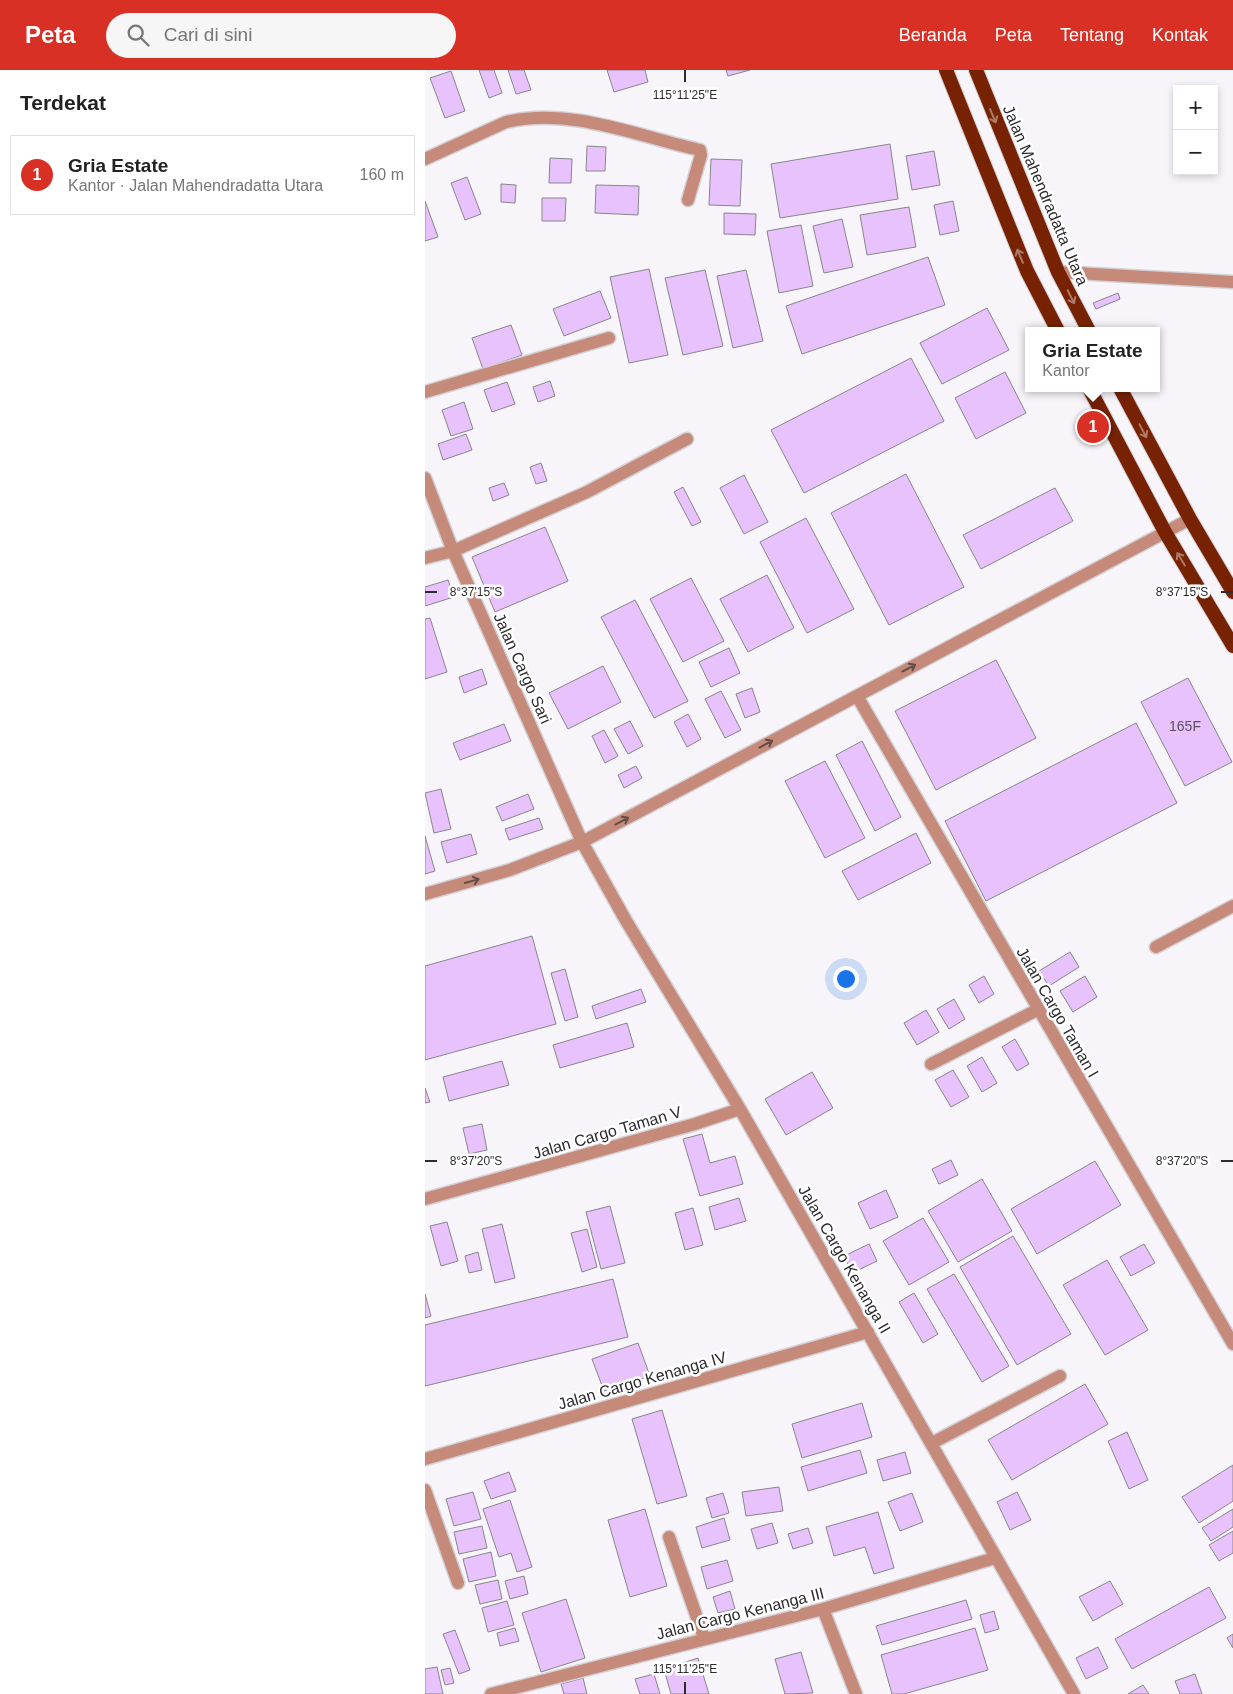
<!DOCTYPE html>
<html lang="id">
<meta charset="utf-8">
<style>
body{margin:0;font-family:Helvetica,sans-serif;background:#f6f6f6;color:#222}
.controls{position:absolute;right:15px;top:15px;display:grid;overflow:hidden;border-radius:0px;box-shadow:0 2px 8px #0003}
.controls button{width:45px;height:45px;display:grid;place-items:center;padding:0;border:0;border-bottom:1px solid #e0e0e0;background:#fff;color:#222;font:25px sans-serif}
.you{position:absolute;left:420px;top:908px;width:18px;height:18px;margin:-12px;border:4px solid #fff;border-radius:50%;background:#1a73e8;box-shadow:0 0 0 8px #1a73e833}
.badge{display:grid;place-items:center;width:32px;height:32px;border-radius:50%;background:#d93025;color:#fff;font-size:16px;font-weight:700}
.pin{position:absolute;translate:-50% -50%;border:2px solid #fff;box-shadow:0 1px 5px #0006}
.popup{position:absolute;left:600px;top:257px;width:135px;height:65px;box-sizing:border-box;display:grid;place-content:center;border-radius:0px;background:#fff;filter:drop-shadow(0 1px 4px #0005);font-size:16px;white-space:nowrap;color:#767676}
.popup b{font-size:19px;color:#222}
.popup::after{content:'';position:absolute;left:50%;top:100%;margin-left:-10px;border:10px solid transparent;border-top-color:#fff}
.list{margin:0;padding:0;list-style:none}
h2{display:flex;justify-content:space-between;align-items:center;height:65px;margin:0;padding:0 20px;font-size:21px}
h2 small{font-size:16px;font-weight:400;color:#767676}
.list li{display:grid;grid-template-columns:32px 1fr auto;gap:15px;align-items:center;box-sizing:border-box;height:80px;margin:0 10px 10px;padding:0 10px;border:1px solid #e0e0e0;border-radius:0px}
.list b{display:block;font-size:19px;white-space:nowrap}
.list p{margin:0;font-size:16px;white-space:nowrap;color:#767676}
.list em{font-size:16px;font-style:normal;color:#767676}
.icon{flex:none;width:28px;height:28px;fill:none;stroke:currentColor;stroke-width:2;stroke-linecap:round;stroke-linejoin:round}
.map{position:relative;flex:none;width:808px;height:1624px;overflow:hidden}
header{display:flex;align-items:center;gap:30px;box-sizing:border-box;height:70px;padding:0 25px;background:#d93025;color:#fff}
header strong{font-size:24px}
nav{display:flex;gap:28px;margin-inline-start:auto;font-size:18px}
.search{width:350px;height:45px;background:#f6f6f6;display:flex;align-items:center;gap:12px;box-sizing:border-box;padding:0 18px;border-radius:28px;color:#767676;font-size:19px}
main{display:flex}
aside{flex:1;background:#fff}
.map>svg:first-child{display:block}
.building{fill:#e8c2fc;stroke:#89868a}
.lines{fill:none;stroke-linecap:round;stroke-linejoin:round}
.service-casing{stroke:#d3d1d5;stroke-width:15}
.minor-casing{stroke:#d3d1d5;stroke-width:15}
.trunk-casing{stroke:#d3d1d5;stroke-width:16}
.service{stroke:#c58a79;stroke-width:12}
.minor{stroke:#c58a79;stroke-width:12}
.trunk{stroke:#782204;stroke-width:14}
.oneway{stroke:#ae7a68}
.oneway2{stroke:#624c48}
.ticks{fill:none;stroke:#2c2b2d;stroke-width:2}
.labels{text-anchor:middle;stroke-width:5;stroke-linejoin:round;paint-order:stroke}
.number-label{font-size:14px;fill:#5b5161}
.street-label{font-size:16px;fill:#2c2b2d;stroke:#fff}
.ticks-label{font-size:12px;text-anchor:middle;fill:#2c2b2d;stroke:#fff;stroke-width:5;stroke-linejoin:round;paint-order:stroke}
</style>
<header>
<strong>Peta</strong>
<div class="search"><svg class="icon" aria-label="search" viewBox="0 0 24 24"><circle cx="10" cy="10" r="6"/><path d="M15 15l6 6"/></svg>Cari di sini</div>
<nav><a>Beranda</a><a>Peta</a><a>Tentang</a><a>Kontak</a></nav>
</header>
<main>
<aside>
<h2>Terdekat<small></small></h2>
<ul class="list">
<li><span class="badge">1</span><div><b>Gria Estate</b><p>Kantor · Jalan Mahendradatta Utara</p></div><em>160 m</em></li>
</ul>
</aside>
<div class="map">
<svg width="808" height="1624" viewBox="0 0 808 1624">
<rect width="100%" height="100%" fill="#f8f5fa"/>
<path class="building" d="M54,0H69L77,23L64,28Z
M83,0H99L106,20L91,24Z
M182,0H220L223,12L189,22Z
M301,0H325L303,6Z
M26,1L40,41L20,48L5,8Z
M465,74L473,129L355,148L346,94Z
M162,76L181,77L180,101H161Z
M509,81L515,115L487,120L481,86Z
M125,88L147,89L146,113H124Z
M286,89L317,90L315,136L284,135Z
M42,107L56,144L40,150L26,113Z
M76,114L91,115L90,133L76,132Z
M171,115L214,116L213,145L170,143Z
M117,128H141L140,151H117Z
M0,131L13,167L0,171Z
M528,131L534,161L515,165L509,135Z
M484,137L491,177L442,185L435,145Z
M299,143L331,144L330,165L299,164Z
M417,149L428,197L399,203L388,156Z
M376,155L388,216L354,223L342,161Z
M503,187L520,235L377,284L361,236Z
M224,199L243,285L204,293L185,207Z
M280,200L298,276L258,285L240,208Z
M321,200L338,271L308,278L292,206Z
M175,221L186,248L139,266L128,239Z
M693,223L695,229L671,239L668,233Z
M562,238L584,280L517,314L495,273Z
M86,255L97,285L58,299L47,268Z
M486,288L519,351L379,423L346,360Z
M580,302L601,343L551,369L530,328Z
M125,311L130,326L113,332L108,317Z
M82,312L90,334L67,342L59,320Z
M39,332L48,359L26,366L17,340Z
M41,364L47,380L18,390L13,374Z
M116,393L122,411L111,414L105,397Z
M481,404L539,517L464,555L406,443Z
M319,405L343,452L319,464L295,418Z
M79,413L84,425L68,431L64,418Z
M258,417L276,452L267,456L249,422Z
M630,418L648,451L556,499L538,465Z
M381,448L429,539L382,563L335,472Z
M120,457L143,511L70,542L47,487Z
M342,505L369,558L323,582L295,529Z
M266,508L299,571L258,592L225,529Z
M23,510L29,527L0,536V517Z
M210,530L263,631L229,648L176,547Z
M5,548L22,602L0,609V549Z
M304,578L315,603L286,617L274,592Z
M571,590L611,668L511,720L470,641Z
M178,596L196,632L143,659L124,623Z
M57,599L62,614L39,623L34,607Z
M763,608L807,692L760,716L716,632Z
M327,618L335,642L320,648L311,624Z
M296,621L316,660L300,668L280,629Z
M263,644L276,669L262,677L249,652Z
M205,651L218,676L203,684L189,659Z
M711,653L752,733L561,831L520,751Z
M79,654L86,671L35,690L28,673Z
M179,660L193,686L180,693L167,666Z
M437,671L476,747L450,761L411,685Z
M400,691L440,768L400,788L360,711Z
M211,696L217,708L199,718L193,705Z
M16,719L26,759L9,763L0,723Z
M103,724L109,739L77,751L71,737Z
M114,748L118,759L84,770L80,759Z
M491,763L506,793L433,830L417,801Z
M46,764L52,784L22,793L16,772Z
M0,766L10,801L0,804Z
M107,866L131,954L0,990V896Z
M645,882L654,897L624,916L614,901Z
M140,899L153,947L140,951L126,903Z
M559,906L569,924L554,933L544,915Z
M660,906L672,927L648,942L635,921Z
M216,919L221,932L171,949L167,936Z
M529,929L540,949L524,959L512,939Z
M501,940L514,962L492,975L479,953Z
M202,953L209,977L135,998L128,975Z
M590,969L604,994L592,1001L577,977Z
M557,987L572,1013L557,1022L542,996Z
M77,991L84,1015L24,1031L18,1007Z
M528,1000L544,1027L526,1037L510,1010Z
M387,1002L408,1038L361,1065L340,1029Z
M0,1018L5,1032L0,1033Z
M57,1054L62,1080L44,1084L38,1058Z
M277,1064L285,1093L310,1086L318,1114L275,1126L258,1069Z
M526,1090L533,1105L514,1114L507,1099Z
M670,1091L696,1135L612,1184L586,1139Z
M557,1109L587,1161L533,1192L503,1141Z
M461,1120L473,1147L445,1159L433,1133Z
M314,1128L321,1151L290,1160L284,1137Z
M185,1136L200,1193L176,1199L161,1142Z
M268,1138L278,1175L260,1180L250,1143Z
M498,1148L524,1192L484,1215L458,1171Z
M22,1152L33,1191L16,1196L5,1156Z
M77,1154L90,1208L70,1213L57,1159Z
M162,1159L172,1197L157,1202L146,1163Z
M588,1166L646,1264L592,1295L535,1197Z
M444,1174L452,1191L427,1203L419,1186Z
M719,1174L730,1193L706,1206L695,1187Z
M53,1182L57,1200L44,1203L40,1186Z
M682,1190L723,1260L680,1285L638,1215Z
M529,1204L584,1296L557,1312L502,1219Z
M188,1209L203,1267L0,1316V1255Z
M489,1223L513,1264L498,1273L474,1232Z
M0,1224L6,1246L0,1248Z
M213,1273L225,1306L179,1321L167,1289Z
M660,1314L683,1354L587,1410L563,1370Z
M437,1333L447,1367L377,1388L367,1354Z
M237,1340L262,1426L232,1434L207,1349Z
M702,1362L723,1410L704,1419L683,1371Z
M435,1380L442,1403L383,1421L376,1397Z
M480,1382L486,1403L458,1411L452,1390Z
M808,1395V1431L774,1453L757,1427Z
M84,1402L91,1421L66,1429L59,1411Z
M354,1417L358,1441L321,1446L317,1422Z
M48,1422L56,1449L29,1456L21,1429Z
M592,1422L606,1450L585,1460L572,1432Z
M298,1423L304,1443L287,1448L281,1428Z
M487,1423L498,1452L475,1461L463,1432Z
M85,1430L107,1497L92,1502L86,1483L74,1487L58,1439Z
M220,1439L242,1516L205,1527L183,1450Z
M808,1439V1457L786,1471L777,1458Z
M453,1442L469,1498L449,1504L440,1477L409,1486L401,1457Z
M299,1448L305,1470L277,1478L271,1457Z
M347,1453L353,1473L332,1479L326,1459Z
M57,1456L62,1478L34,1484L29,1462Z
M383,1458L388,1473L368,1479L363,1464Z
M808,1461V1483L794,1491L784,1475Z
M66,1482L71,1506L44,1512L38,1489Z
M302,1490L308,1511L282,1519L276,1497Z
M99,1506L103,1524L85,1529L80,1511Z
M73,1510L77,1529L55,1534L50,1515Z
M685,1511L698,1534L668,1551L654,1527Z
M784,1517L801,1548L707,1599L690,1569Z
M305,1521L310,1539L293,1543L288,1527Z
M141,1529L160,1588L116,1602L97,1543Z
M541,1530L547,1549L457,1575L451,1556Z
M82,1531L89,1555L63,1562L57,1538Z
M569,1541L574,1559L560,1563L555,1545Z
M90,1558L94,1571L75,1576L72,1563Z
M550,1558L563,1600L479,1624H467L456,1585Z
M30,1560L45,1600L34,1604L18,1564Z
M808,1564V1578L802,1568Z
M673,1577L683,1598L661,1609L651,1588Z
M376,1582L388,1623L360,1624L350,1589Z
M273,1588L284,1624H246L239,1599Z
M12,1597L18,1624H0V1599Z
M25,1598L29,1613L20,1615L16,1600Z
M229,1604L235,1624H215L210,1609Z
M770,1604L777,1624H755L750,1611Z
M158,1608L162,1624H139L136,1614Z
M718,1615L724,1624H703Z"/>
<g class="lines">
<defs>
<path id="service" d="M28,481L162,422L262,369
M731,877L808,836"/>
<path id="minor" d="M0,89L81,52C147,37 211,66 275,80L276,85L263,130
M633,202L808,212
M0,322L184,268
M0,408L28,481L157,772L200,849L315,1039L649,1624
M0,488L28,481
M432,626L808,1274
M0,824L85,800L157,772L765,449
M506,994L612,940
M0,1129L270,1054L315,1039
M507,1373L635,1306
M0,1389L443,1262
M0,1420L33,1513
M244,1467L279,1568
M398,1539L431,1624
M66,1624L398,1539L570,1488"/>
<path id="trunk" d="M521,0L602,201L633,261
M551,0L633,202L664,261
M664,318L740,462L808,576
M695,318L765,449L808,522"/>
</defs>
<use href="#service" class="service-casing"/>
<use href="#minor" class="minor-casing"/>
<use href="#trunk" class="trunk-casing"/>
<use href="#service" class="service"/>
<use href="#minor" class="minor"/>
<use href="#trunk" class="trunk"/>
</g>
<defs><path id="oneway-shaft" d="M-6 0H5M1.5-3L5.5 0L1.5 3" fill="none" stroke-width="1.6" stroke-linecap="round" stroke-linejoin="round" transform="scale(1.25)"/></defs>
<g class="oneway">
<use href="#oneway-shaft" transform="translate(568 46) rotate(67)"/>
<use href="#oneway-shaft" transform="translate(595 186) rotate(-113)"/>
<use href="#oneway-shaft" transform="translate(646 227) rotate(63)"/>
<use href="#oneway-shaft" transform="translate(718 361) rotate(62)"/>
<use href="#oneway-shaft" transform="translate(756 489) rotate(-121)"/>
</g>
<g class="oneway2">
<use href="#oneway-shaft" transform="translate(484 598) rotate(-28)"/>
<use href="#oneway-shaft" transform="translate(341 674) rotate(-28)"/>
<use href="#oneway-shaft" transform="translate(197 751) rotate(-28)"/>
<use href="#oneway-shaft" transform="translate(47 811) rotate(-15)"/>
</g>
<path class="ticks" d="M260,0V12M0,522H12M796,522H808M0,1091H12M796,1091H808M260,1612V1624"/>
<g class="labels">
<g class="number-label">
<text x="760" y="661">165F</text>
</g>
<g class="street-label">
<text transform="translate(621 125) rotate(67)" y="6">Jalan Mahendradatta Utara</text>
<text transform="translate(98 598) rotate(66)" y="6">Jalan Cargo Sari</text>
<text transform="translate(633 942) rotate(60)" y="6">Jalan Cargo Taman I</text>
<text transform="translate(182 1062) rotate(-16)" y="6">Jalan Cargo Taman V</text>
<text transform="translate(420 1189) rotate(60)" y="6">Jalan Cargo Kenanga II</text>
<text transform="translate(217 1310) rotate(-16)" y="6">Jalan Cargo Kenanga IV</text>
<text transform="translate(315 1543) rotate(-14)" y="6">Jalan Cargo Kenanga III</text>
</g>
</g>
<g class="ticks-label">
<text x="260" y="29">115°11'25"E</text>
<text x="51" y="526">8°37'15"S</text>
<text x="757" y="526">8°37'15"S</text>
<text x="51" y="1095">8°37'20"S</text>
<text x="757" y="1095">8°37'20"S</text>
<text x="260" y="1603">115°11'25"E</text>
</g>
</svg>
<div class="controls">
<button>+</button>
<button>−</button>
</div>
<div class="you"></div>
<div class="pin badge" style="left:668px;top:357px">1</div>
<div class="popup"><b>Gria Estate</b>Kantor</div>
</div>
</main>
